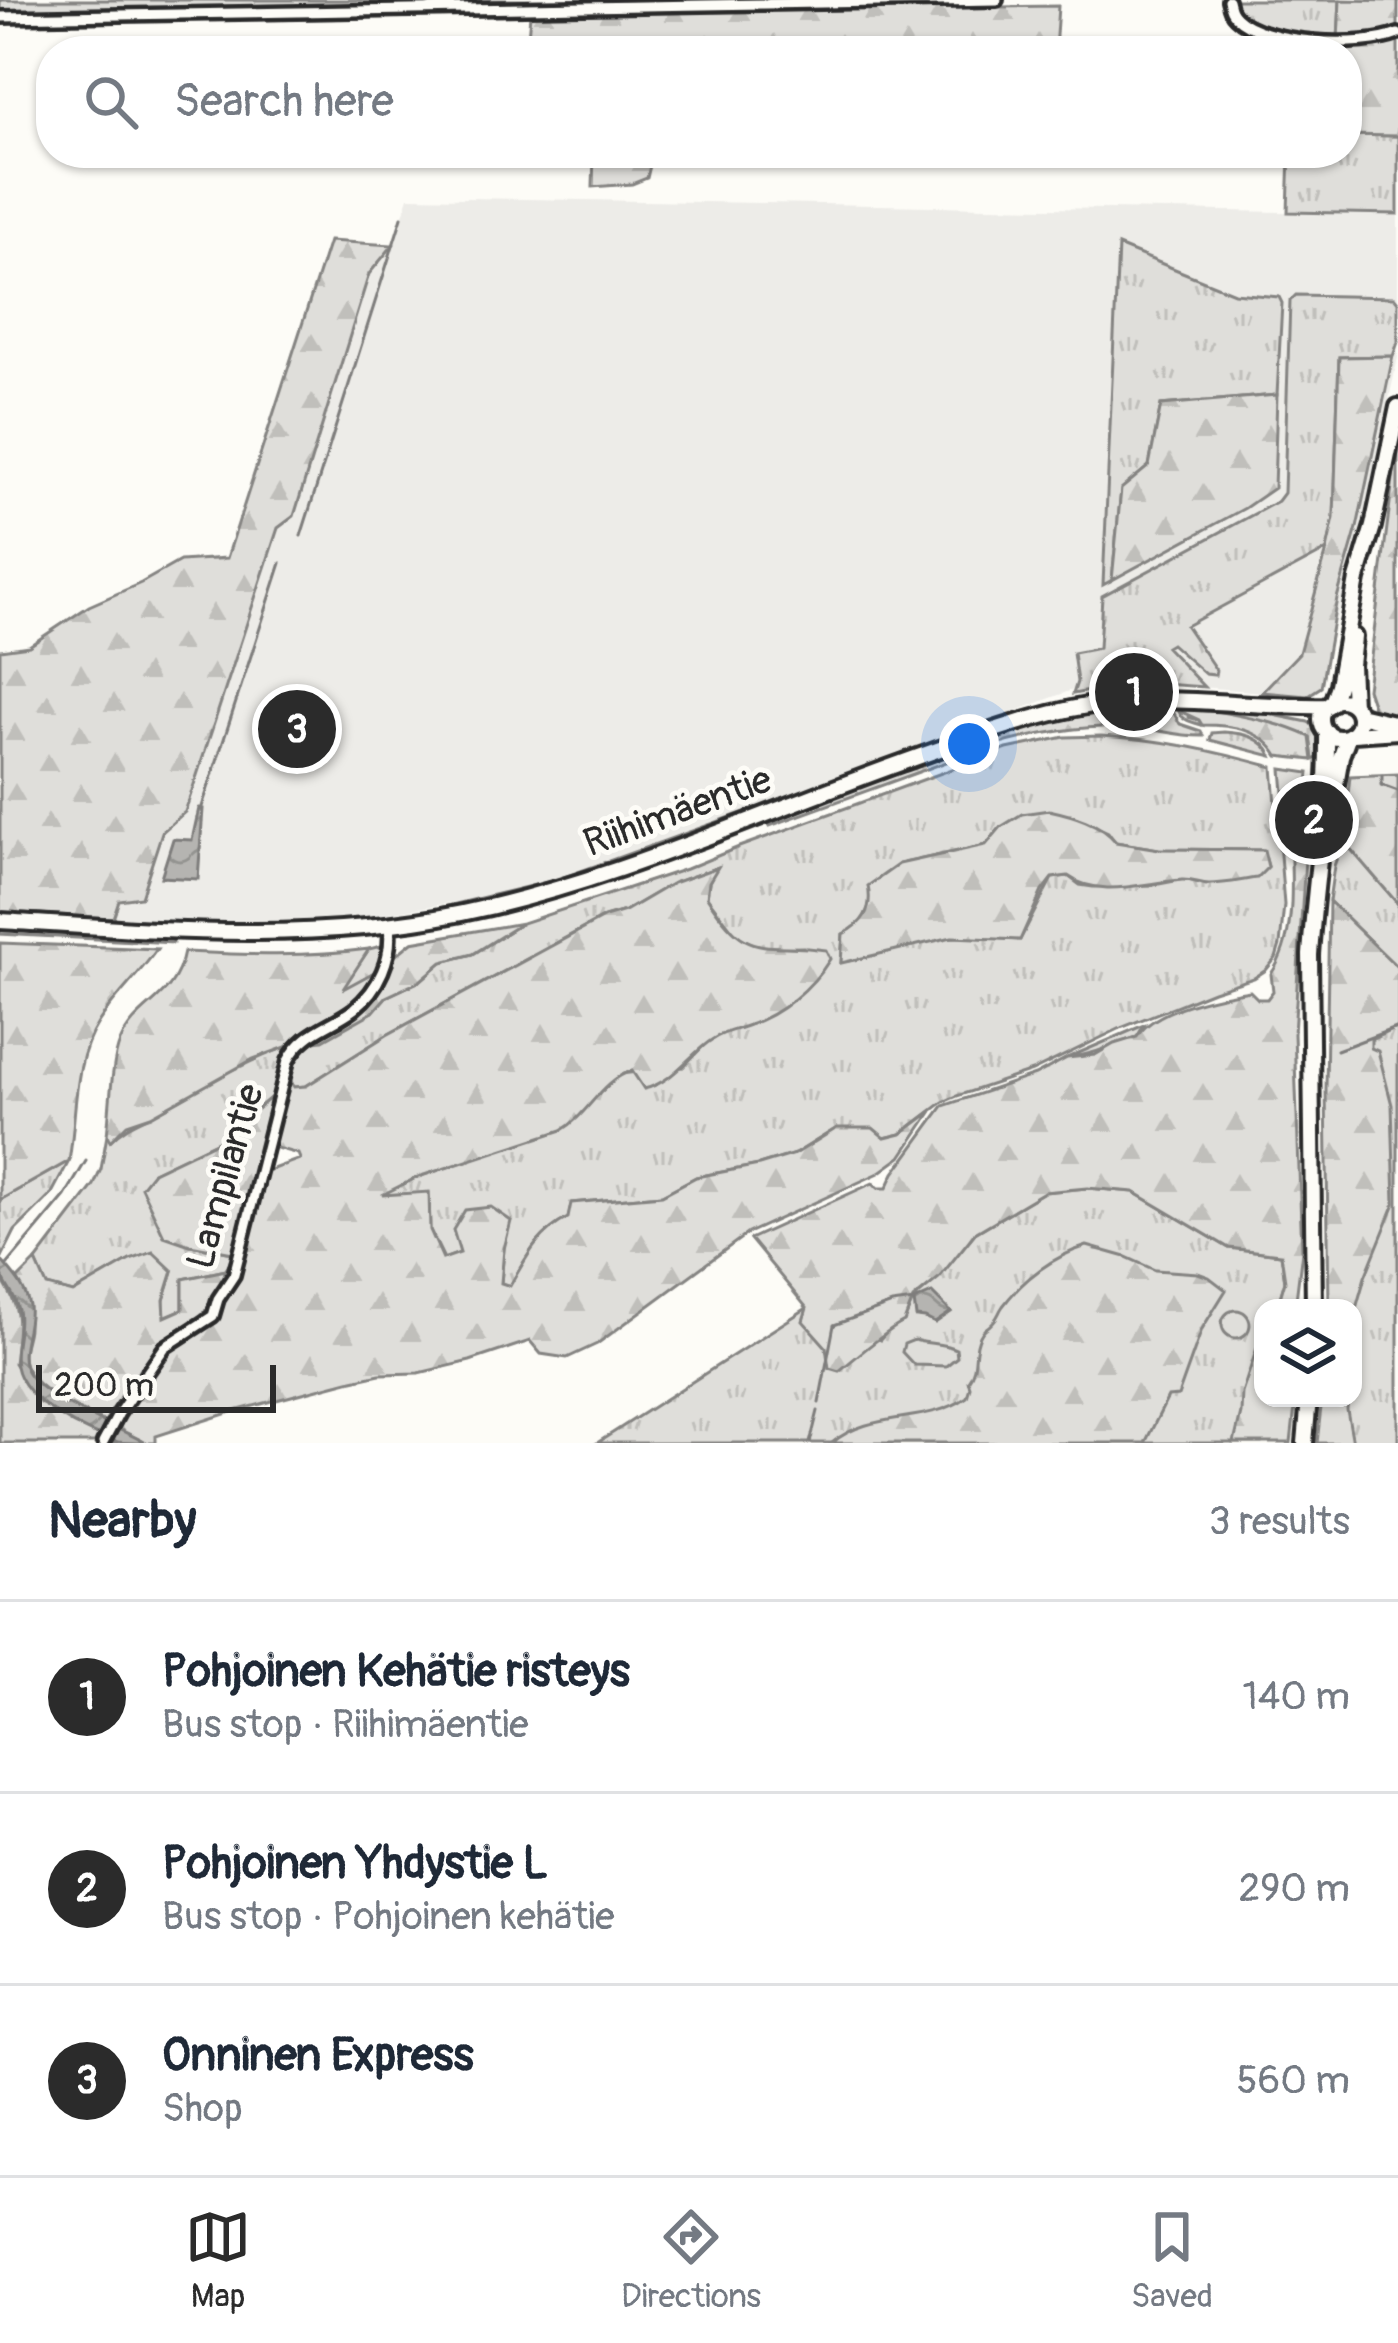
<!DOCTYPE html>
<meta charset="utf-8">
<style>
body{margin:0;font-family:Pangolin,sans-serif;background:#f2f2f3;color:#1f2937}
.controls{position:absolute;right:36px;bottom:36px;display:grid;overflow:hidden;border-radius:24px;box-shadow:0 3px 9px #0004}
.controls button{width:108px;height:108px;display:grid;place-items:center;padding:0;border:0;border-bottom:3px solid #e0e1e3;background:#fff;color:#1f2937;font:60px sans-serif}
.scale{position:absolute;left:36px;bottom:30px;width:240px;box-sizing:border-box;padding-left:12px;border:6px solid #2b2b2b;border-top:0;font-size:33px;line-height:42px;white-space:nowrap;color:#2b2b2b;-webkit-text-stroke:9px #fdfcf7;paint-order:stroke}
.you{position:absolute;left:969px;top:744px;width:42px;height:42px;margin:-30px;border:9px solid #fff;border-radius:50%;background:#1a73e8;box-shadow:0 0 0 18px #1a73e833}
.badge{display:grid;place-items:center;width:78px;height:78px;border-radius:50%;background:#2b2b2b;color:#fff;font-size:39px;font-weight:700}
.pin{position:absolute;translate:-50% -50%;border:6px solid #fff;box-shadow:0 3px 12px #0006}
.list{margin:0;padding:0;list-style:none}
h2{display:flex;justify-content:space-between;align-items:center;height:156px;margin:0;padding:0 48px;font-size:51px}
h2 small{font-size:39px;font-weight:400;color:#747a83}
.list li{display:grid;grid-template-columns:78px 1fr auto;gap:36px;align-items:center;box-sizing:border-box;height:192px;padding:0 48px;border-top:3px solid #e0e1e3}
.list b{display:block;font-size:45px;white-space:nowrap}
.list p{margin:0;font-size:39px;white-space:nowrap;color:#747a83}
.list em{font-size:39px;font-style:normal;color:#747a83}
.icon{flex:none;width:66px;height:66px;fill:none;stroke:currentColor;stroke-width:2;stroke-linecap:round;stroke-linejoin:round}
.map{position:relative;flex:none;width:1398px;height:1443px;overflow:hidden}
.search{position:absolute;background:#fff;box-shadow:0 3px 9px #0004;left:36px;right:36px;top:36px;height:132px;display:flex;align-items:center;gap:30px;box-sizing:border-box;padding:0 42px;border-radius:48px;color:#747a83;font-size:45px}
.sheet{height:732px;background:#fff}
nav{display:flex;justify-content:space-around;align-items:center;box-sizing:border-box;height:168px;border-top:3px solid #e0e1e3;background:#fff;font-size:33px;color:#747a83}
nav a{display:grid;justify-items:center;gap:6px}
nav .on{color:#2b2b2b}
.map>svg:first-child{display:block}
.built{fill:#edece8}
.grass{fill:url(#grass-tufts);stroke:#858482;stroke-width:3;fill-rule:evenodd}
.forest{fill:url(#forest-firs);stroke:#858482;stroke-width:3}
.pitch{fill:#dfdeda;stroke:#858482;stroke-width:3}
.water{fill:url(#water-waves);stroke:#7e7d7b;stroke-width:3}
.lines{fill:none;stroke-linecap:round;stroke-linejoin:round}
.stream{stroke:#7e7d7b;stroke-width:3}
.street-casing{stroke:#2b2b2b;stroke-width:18}
.secondary-casing{stroke:#2b2b2b;stroke-width:22}
.street{stroke:#fdfcf7;stroke-width:9}
.secondary{stroke:#fdfcf7;stroke-width:14}
.labels{text-anchor:middle;stroke-width:10;stroke-linejoin:round;paint-order:stroke}
.street-label{font-size:39px;fill:#2b2b2b;stroke:#fdfcf7}
</style>
<div class="map">
<svg width="1398" height="1443" viewBox="0 0 1398 1443">
<defs>
<pattern id="grass-tufts" width="24" height="20" patternUnits="userSpaceOnUse" patternTransform="scale(3)"><rect width="24" height="20" fill="#dfdeda"/><path d="M3 7l-1-3M5 7V3M7 7l1-3M15 17l-1-3M17 17v-4M19 17l1-3" fill="none" stroke="#c0bfbb"/></pattern>
<pattern id="forest-firs" width="22" height="20" patternUnits="userSpaceOnUse" patternTransform="scale(3)"><rect width="22" height="20" fill="#dfdeda"/><path d="M5 1l3.5 6h-7zM16 11l3.5 6h-7z" fill="#c0bfbb"/></pattern>
<pattern id="water-waves" width="16" height="10" patternUnits="userSpaceOnUse" patternTransform="scale(3)"><rect width="16" height="10" fill="#b5b4b1"/><path d="M0 5q4-4 8 0t8 0" fill="none" stroke="#939390"/></pattern>
</defs>
<rect width="100%" height="100%" fill="#fdfcf7"/>
<filter id="ink" filterUnits="userSpaceOnUse"><feTurbulence type="fractalNoise" baseFrequency=".00833" numOctaves="2"/><feDisplacementMap in="SourceGraphic" scale="24" xChannelSelector="R" yChannelSelector="G"/><feConvolveMatrix kernelMatrix="1 2 1 2 8 2 1 2 1" color-interpolation-filters="sRGB"/></filter>
<g filter="url(#ink)">
<path class="built" d="M409,197L1398,214V357L1361,529L1315,696L1112,680L1075,689L608,863L507,894L319,924L113,918L119,900L141,896L162,832L185,812L278,528L294,516L369,274L393,245Z"/>
<path class="grass" d="M0,0H633L665,4L0,14Z
M1235,0H1340L1338,40C1305,37 1250,37 1232,5Z
M1347,135L1398,136V214L1288,212L1290,153H1347Z
M1118,246L1234,293L1279,297L1282,303L1277,395L1161,405L1149,466L1121,490L1112,580L1103,585Z
M1296,295L1394,297L1398,302V342L1393,356L1339,357L1334,519L1327,550L1186,626L1216,670L1215,675L1205,674L1171,644L1166,647L1204,687L1137,682L1073,694L1077,682L1073,653L1099,648L1102,596L1278,501L1284,493L1290,301Z
M1177,706L1239,708L1308,722C1324,730 1321,746 1321,761L1317,758L1313,760L1310,737C1260,720 1241,714 1188,717L1199,720L1202,725C1190,722 1180,720 1177,706Z
M1224,732C1243,733 1263,737 1272,756L1210,740L1212,733Z
M1101,736C1161,739 1215,751 1273,767L1284,905L1280,945L1276,958L1266,970L1254,978L1213,991L1123,1027L1032,1071L957,1096L943,1102L901,1134L884,1138L837,1128L795,1154L759,1165L696,1177L662,1195L572,1203L568,1218C538,1233 526,1258 510,1286L501,1283L504,1249L460,1253L444,1259L430,1230L429,1193L378,1195L418,1177L530,1139L602,1091L620,1074L683,1067L707,1042L726,1031L752,1024L802,947L762,948L737,936L707,897L709,882L716,868L673,883L625,911L604,917L387,1035L306,1086L294,1087L287,1074L292,1055L305,1042L373,1012L386,997L420,981L442,962L473,954L522,923L686,869L739,847L1007,749L1065,737ZM1071,815L1108,832L1115,842L1159,849L1263,850L1268,866L1206,885L1185,879L1154,885L1093,887L1080,885L1068,876L1052,878L1020,940C998,939 974,936 953,937C914,940 879,957 841,962L843,934L861,925L871,901L899,864L986,845L1001,827Z
M983,739L985,748L770,826L767,820Z
M756,808V812L660,848L538,889L431,914L430,910L556,880Z
M1343,840L1398,904V968L1329,901L1334,866Z
M0,926L173,935V943L0,934Z
M381,946H388L380,969L341,991L369,949Z
M1144,1025L1137,1037C1112,1045 1094,1055 1067,1058Z
M1398,1027V1443H1332L1336,1398H1353V1308L1367,1039Z
M286,1047L275,1094L220,1140L153,1172L190,1245L233,1253L226,1270L183,1279V1309L164,1317V1300L173,1271L130,1260L73,1293L47,1286L36,1261L94,1185L101,1169L107,1135L111,1140C126,1125 141,1121 159,1111C201,1088 241,1063 286,1047Z
M69,1161L51,1195L15,1231L1,1259L0,1200Z
M1087,1188L1134,1192L1229,1248L1281,1254L1285,1281L1277,1308H1263L1261,1443H597L807,1308L880,1340L891,1328L904,1322L913,1300L939,1277L975,1233L1044,1192Z"/>
<path class="forest" d="M1340,0L1398,1V31L1338,40Z
M1058,6L1055,50H527L530,14Z
M1398,38V136L1347,135V51H1337L1338,44H1371Z
M594,153H653L647,178L632,184L593,187Z
M329,241L393,245L369,274L294,516L278,528L185,812L162,832L141,897L119,900L113,918L0,912V650L29,646L89,606L141,583L180,561L227,558Z
M1393,356L1357,528L1337,598L1321,687L1307,696L1262,692L1299,653L1327,550L1334,518L1339,357Z
M1277,395L1274,488L1245,508L1112,580L1121,489L1149,466L1161,405Z
M1398,438V718L1375,713L1367,689Z
M1187,705C1228,715 1271,718 1310,737L1313,760L1278,756C1262,729 1232,725 1202,725L1199,720L1182,712V707Z
M1170,706L1180,724L1201,731L1203,736C1180,737 1153,728 1129,727C1080,725 1036,733 990,747L987,740L1007,731L1104,708Z
M1282,769L1309,773L1305,812L1292,813L1285,804Z
M1398,774V904L1343,840L1350,776Z
M1049,810C1072,815 1101,823 1116,842L1159,849L1264,850L1268,867L1257,878C1242,880 1225,884 1209,884C1200,884 1191,879 1181,880C1145,882 1099,899 1068,876L1052,878L1042,891L1020,940L952,937L841,963L843,934C863,924 873,910 868,886L899,864L986,845L1001,827L1022,814Z
M1296,827L1303,832L1306,843L1294,1034L1302,1251L1295,1308H1277L1285,1281L1281,1254L1229,1248L1134,1192L1087,1188L1044,1192L975,1233L939,1278L913,1299L904,1322C887,1330 855,1358 839,1371L829,1368L826,1347L803,1321L807,1308L750,1239L873,1183L878,1188H887L894,1173L943,1106L1035,1075L1067,1058L1095,1055L1114,1044L1137,1037C1154,1008 1218,996 1250,991L1258,999H1267L1273,991L1271,974C1298,935 1291,877 1290,831Z
M718,867L709,882L707,897C748,962 761,941 826,950L830,959C812,988 781,1014 749,1025C737,1030 725,1031 713,1039C689,1054 674,1082 644,1089L632,1071C602,1079 588,1115 562,1130L418,1177L382,1195L429,1192L430,1230L443,1259L460,1253L453,1230L465,1210L491,1207L511,1221L504,1249L501,1283L510,1286C526,1258 538,1233 568,1218L571,1203L662,1195L696,1177L759,1165L795,1154L837,1128H873L885,1138L901,1134L932,1111L901,1157L879,1173L748,1233L597,1344L567,1358L541,1354L530,1341L470,1361L419,1373L380,1374L348,1381L231,1412L156,1436V1443H146L114,1427L166,1349L213,1318L221,1308L239,1269L262,1173L300,1159L298,1154L269,1146L287,1074L294,1087L306,1086L387,1035L605,917L625,911L673,883Z
M1329,901L1398,968V1027L1371,1040V1048L1378,1051L1392,1105L1395,1203L1365,1277L1353,1319V1308H1329L1326,1089Z
M522,923L473,954L442,962L420,981L386,997L373,1012L323,1040L306,1042L353,1013L390,960L412,942Z
M0,943L157,949C139,975 113,999 98,1023C72,1063 77,1117 69,1161L0,1200Z
M369,949L343,989L380,969L366,992L349,1006L298,1037L286,1047L253,1059L151,1116L127,1124L110,1141L107,1135C110,1110 111,1063 120,1042C137,1002 175,1001 184,952C247,955 307,957 369,949Z
M275,1094L249,1203L233,1253L190,1245L164,1236L141,1187L153,1172L220,1140Z
M1087,1246L1126,1257L1155,1270L1198,1273L1209,1277L1226,1290L1202,1329L1178,1396L1168,1397L1145,1443H832C870,1410 929,1425 967,1397L970,1387L968,1381C979,1367 972,1351 980,1336C986,1325 984,1332 993,1322C999,1316 998,1313 1003,1306C1024,1278 1054,1256 1087,1246Z
M153,1252L173,1271L164,1300L165,1317L183,1309V1279L226,1270L213,1303L190,1325L162,1344L115,1411L109,1424C84,1412 22,1387 23,1355C23,1345 28,1336 28,1327C28,1311 25,1293 17,1280L36,1261L47,1286L73,1293L130,1260Z
M0,1277C23,1310 19,1325 14,1363L40,1403L118,1443H0Z
M1263,1330V1398H1296L1291,1443H1234L1241,1413L1242,1393Z
M1322,1398H1348L1347,1410L1353,1443H1317Z"/>
<path class="pitch" d="M1222 1324a14 14 0 1 1 28 0a14 14 0 1 1-28 0Z
M914,1340C927,1344 944,1343 956,1349L957,1357L946,1366L914,1365L902,1352L904,1344Z"/>
<path class="water" d="M199,808L203,809L198,879L161,877L173,839L192,840Z
M0,1259C12,1273 26,1287 29,1306C32,1327 16,1353 27,1371C44,1401 115,1425 146,1443C137,1443 127,1443 118,1442C86,1434 22,1401 16,1366C12,1348 22,1329 18,1310C13,1286 0,1287 0,1259Z
M932,1293L951,1312L935,1323L925,1318L916,1317L914,1301Z"/>
<g class="lines">
<path class="stream" d="M301,536L402,217
M1382,775V785L1398,791
M201,810L281,563
M1337,1050L1398,1027
M7,1265L65,1196L86,1161
M819,1403L834,1325L892,1304L914,1301
M810,1443L818,1411"/>
<defs>
<path id="street" d="M1228,0C1230,8 1230,11 1236,17C1264,45 1364,48 1398,34
M0,17L997,0
M103,1443L119,1413L165,1347L213,1316L218,1299L234,1275L288,1061C302,1032 330,1027 354,1009C379,989 393,957 389,926"/>
<path id="secondary" d="M1321 719a19 19 0 1 1 38 0a19 19 0 1 1-38 0Z
M1332,703L1338,685L1357,579L1373,526L1398,407
M1353,705L1351,665L1354,637
M1359,715L1398,724
M1353,734L1398,731
M1334,796L1341,756L1348,737
M0,921C154,930 309,944 462,913C613,882 756,815 901,763C963,741 1026,716 1092,705C1171,693 1249,708 1328,706
M1314,1308L1310,955C1315,880 1328,807 1327,732
M1305,1443L1309,1398"/>
</defs>
<use href="#street" class="street-casing"/>
<use href="#secondary" class="secondary-casing"/>
<use href="#street" class="street"/>
<use href="#secondary" class="secondary"/>
</g>
</g>
<g class="labels">
<g class="street-label">
<text transform="translate(677 810) rotate(-20)" y="14">Riihimäentie</text>
<text transform="translate(224 1176) rotate(-74)" y="14">Lampilantie</text>
</g>
</g>
</svg>
<div class="controls">
<button><svg class="icon" aria-label="layers" viewBox="0 0 24 24"><path d="M12 4l9 5-9 5-9-5zM3 14l9 5 9-5"/></svg></button>
</div>
<div class="scale">200 m</div>
<div class="you"></div>
<div class="pin badge" style="left:1134px;top:692px">1</div>
<div class="pin badge" style="left:1314px;top:820px">2</div>
<div class="pin badge" style="left:297px;top:729px">3</div>
<div class="search"><svg class="icon" aria-label="search" viewBox="0 0 24 24"><circle cx="10" cy="10" r="6"/><path d="M15 15l6 6"/></svg>Search here</div>
</div>
<section class="sheet">
<h2>Nearby<small>3 results</small></h2>
<ul class="list">
<li><span class="badge">1</span><div><b>Pohjoinen Kehätie risteys</b><p>Bus stop · Riihimäentie</p></div><em>140 m</em></li>
<li><span class="badge">2</span><div><b>Pohjoinen Yhdystie L</b><p>Bus stop · Pohjoinen kehätie</p></div><em>290 m</em></li>
<li><span class="badge">3</span><div><b>Onninen Express</b><p>Shop</p></div><em>560 m</em></li>
</ul>
</section>
<nav>
<a class="on"><svg class="icon" aria-label="map" viewBox="0 0 24 24"><path d="M3 6l6-2 6 2 6-2v14l-6 2-6-2-6 2zM9 4v14M15 6v14"/></svg>Map</a>
<a><svg class="icon" aria-label="directions" viewBox="0 0 24 24"><path d="M12 3l9 9-9 9-9-9zM9 14v-3h6M13 9l2 2-2 2"/></svg>Directions</a>
<a><svg class="icon" aria-label="saved" viewBox="0 0 24 24"><path d="M7 4h10v16l-5-4-5 4z"/></svg>Saved</a>
</nav>
